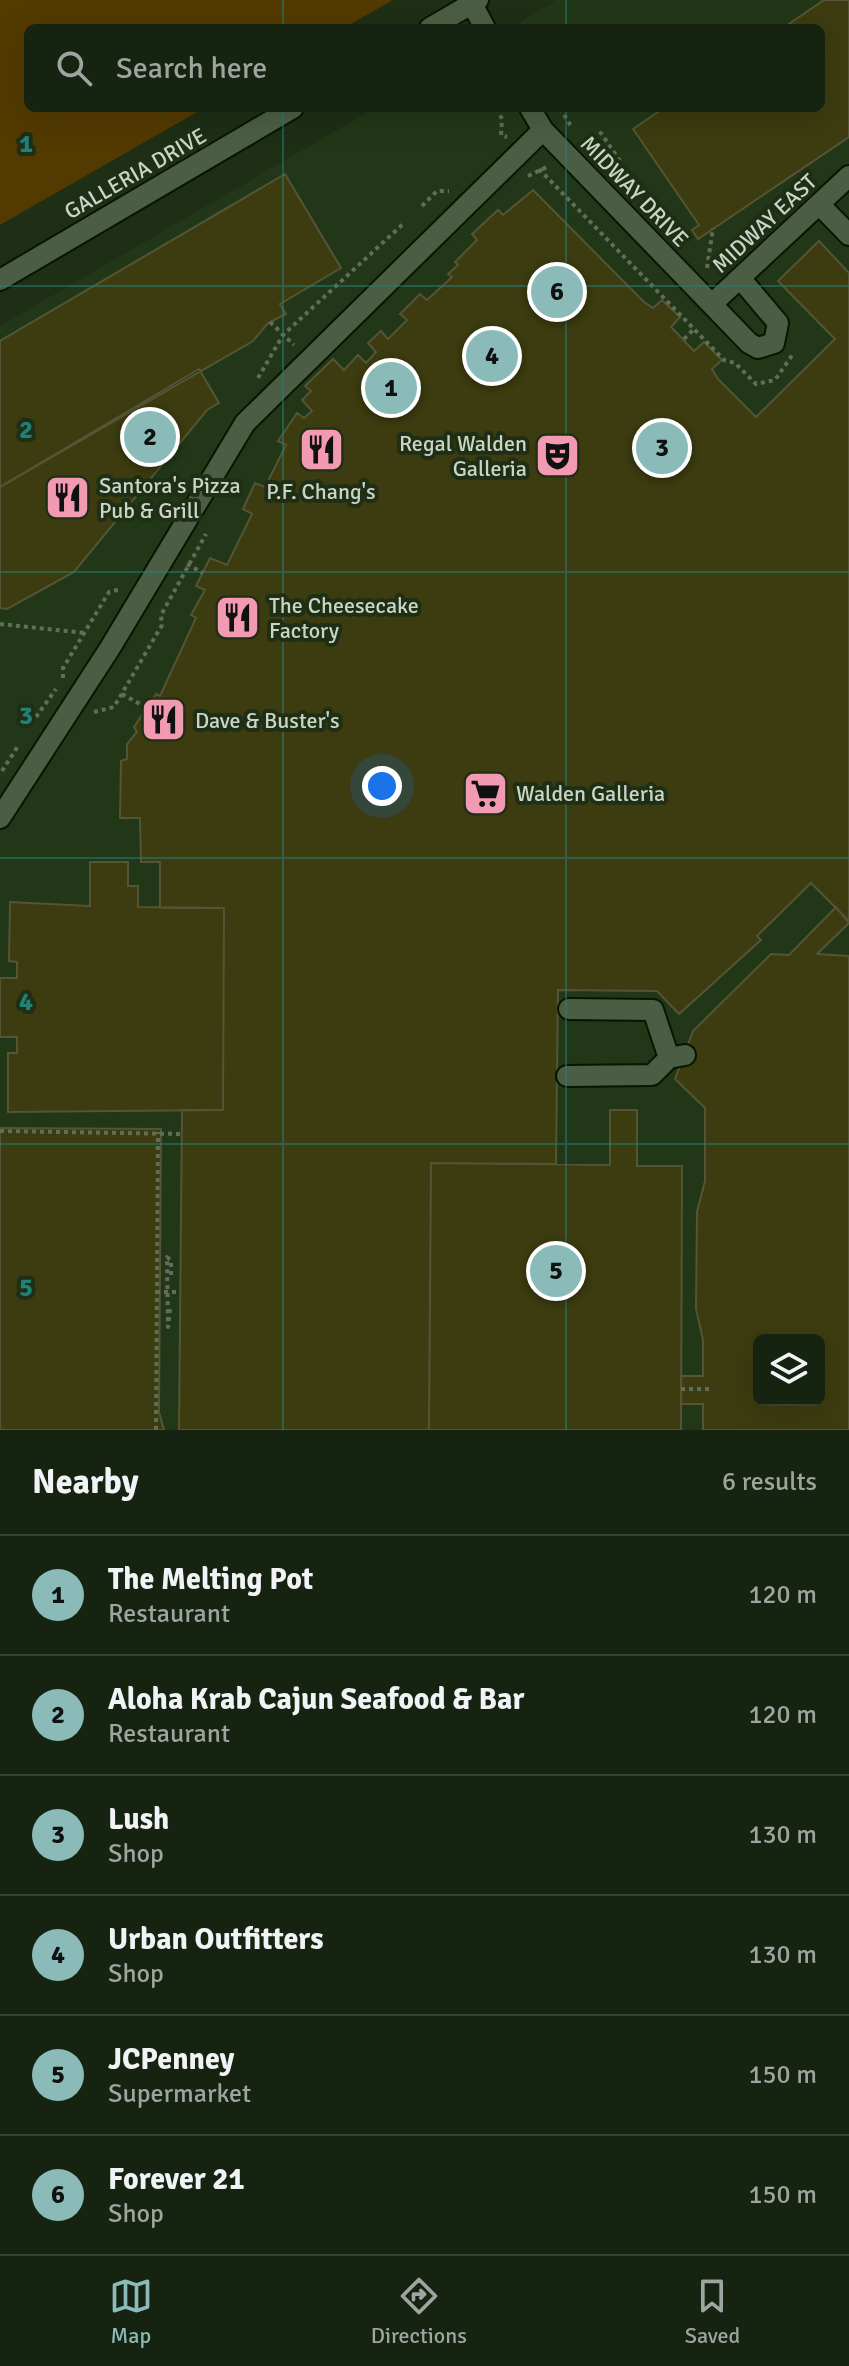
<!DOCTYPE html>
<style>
body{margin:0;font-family:Signika,sans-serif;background:#1f2b19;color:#f1f3f6}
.controls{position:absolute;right:24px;bottom:24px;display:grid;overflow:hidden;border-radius:12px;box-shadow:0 8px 32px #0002}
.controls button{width:72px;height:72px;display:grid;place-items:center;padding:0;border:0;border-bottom:2px solid #354030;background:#162310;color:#f1f3f6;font:40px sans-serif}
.you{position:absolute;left:382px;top:786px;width:28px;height:28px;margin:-20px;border:6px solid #fff;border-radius:50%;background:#1a73e8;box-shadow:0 0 0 12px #1a73e833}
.badge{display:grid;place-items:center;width:52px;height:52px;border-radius:50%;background:#8bbbb9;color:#111;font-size:26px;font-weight:700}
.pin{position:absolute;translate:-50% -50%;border:4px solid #fff;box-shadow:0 2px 8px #0006}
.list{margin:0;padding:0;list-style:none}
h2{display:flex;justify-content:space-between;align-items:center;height:104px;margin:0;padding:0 32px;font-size:34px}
h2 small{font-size:26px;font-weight:400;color:#9ea49f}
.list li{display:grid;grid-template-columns:52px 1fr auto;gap:24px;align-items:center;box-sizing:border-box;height:120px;padding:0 32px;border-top:2px solid #354030}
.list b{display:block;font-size:30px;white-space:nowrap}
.list p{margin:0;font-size:26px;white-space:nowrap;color:#9ea49f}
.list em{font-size:26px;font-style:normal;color:#9ea49f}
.icon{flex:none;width:44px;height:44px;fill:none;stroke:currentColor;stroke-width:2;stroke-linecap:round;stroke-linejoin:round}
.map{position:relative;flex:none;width:849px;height:1430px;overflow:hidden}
.search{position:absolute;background:#162310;box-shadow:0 8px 32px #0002;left:24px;right:24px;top:24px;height:88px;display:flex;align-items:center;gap:20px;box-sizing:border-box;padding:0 28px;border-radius:12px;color:#9ea49f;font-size:30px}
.sheet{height:824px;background:#162310}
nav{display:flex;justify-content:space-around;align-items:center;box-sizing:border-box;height:112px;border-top:2px solid #354030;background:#162310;font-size:22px;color:#9ea49f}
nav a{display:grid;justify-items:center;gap:4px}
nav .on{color:#8bbbb9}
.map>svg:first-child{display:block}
.built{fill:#223718;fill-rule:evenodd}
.green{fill:#533a00}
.building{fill:#3c3c10;stroke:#545535;stroke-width:2;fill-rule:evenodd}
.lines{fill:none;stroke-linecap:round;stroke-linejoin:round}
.minor-casing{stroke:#071602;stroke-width:24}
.path{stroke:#606e59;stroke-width:4;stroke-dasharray:4 4;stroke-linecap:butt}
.minor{stroke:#4b5e43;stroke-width:20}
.grid{fill:none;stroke:#228077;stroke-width:2;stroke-opacity:0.55}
.labels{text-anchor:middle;stroke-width:8;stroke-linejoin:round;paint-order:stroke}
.street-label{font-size:22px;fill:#cbd5c6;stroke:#1e2f16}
.poi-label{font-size:22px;fill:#cbd5c6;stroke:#1e2f16;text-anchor:start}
.grid-label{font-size:26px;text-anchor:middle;font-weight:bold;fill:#228077;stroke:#1e2f16;stroke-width:8;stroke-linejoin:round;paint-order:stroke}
</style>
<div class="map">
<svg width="849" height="1430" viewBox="0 0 849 1430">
<rect width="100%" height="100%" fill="#1e2f16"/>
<path class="built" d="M557,0H849V1430H0V326L375,108H821V28H510ZM759,1340H819V1400H759Z"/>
<path class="green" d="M0,0H393L344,28H28V108H204L0,225Z"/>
<path class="building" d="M824,0H849V137L698,239L692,230L699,225L633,129L664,108H821V28H783Z
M285,174L341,268L280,304L286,314L268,323L253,341L0,487V341Z
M533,190L644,302L653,308L662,300L680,317L671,327L694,351L704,342L722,360L712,369L718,379L756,417L835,339L778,281L819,241L849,273V921L811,883L757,936L761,940L679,1014L657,991L558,990L556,1164L431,1163L429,1430H179L182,1110H223L224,908H160V862H141L140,818H120L121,761L127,759V744L137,732L134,727L156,694L160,696L196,618L191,615L205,590L196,586L210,558L227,565L252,514L243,509L255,483L265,487L286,445L278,441L297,413L304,418L312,411L302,400L311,391L305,386L333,359L344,370L358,355L366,363L376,352L368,343L381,331L388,339L407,320L400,314L420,294L427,300L452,277L448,274L458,265L455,262L477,240L472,234L498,210L503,215Z
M199,369L219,403L207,410L74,572L7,609L0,608V487Z
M90,862H128V886H138V907L224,908L223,1110L8,1112V1053H17V1037H0V978H17V962L9,961L10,902L90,906Z
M836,907L849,923L817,954L849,956V1430H703V1404H681V1376H703V1340L696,1309L697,1212L705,1181V1108L675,1079L693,1031L771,954L789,955ZM759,1340H819V1400H759Z
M610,1110H637V1166H682L681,1430H429L431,1163L610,1165Z
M0,1128L161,1129L159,1412L164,1430H0Z"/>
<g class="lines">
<defs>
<path id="minor" d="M472,4L485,28
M430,28L478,0
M530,108L543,130L749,343L758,348L774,343L778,323L740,278
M819,204L849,235
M0,280L293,108
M712,304L849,176
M0,818L110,648L245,423L543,130
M569,1009L653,1010L669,1058
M567,1076L652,1075L669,1058L685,1055"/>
</defs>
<use href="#minor" class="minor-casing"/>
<path class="path" d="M525,28L527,23
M497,108L502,119L501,135L507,137
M560,108L572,128
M586,143L601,133L622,164
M539,169L724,360L735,363L756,384L775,380L793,354
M528,176L549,166
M422,206L437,191H449
M707,268L713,228
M270,322L294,345
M684,339L693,330
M258,378L283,335L403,224
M187,564L203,573
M0,624L85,633
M63,678V668L109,592L121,589
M122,694L147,708
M94,712L114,707L162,625L161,615L206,534
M36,717L56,689
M2,771L18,746
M0,1131L182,1134
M156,1292H180
M170,1309L168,1327L167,1257L171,1260V1276
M681,1389H709
M156,1430L158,1132"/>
<use href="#minor" class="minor"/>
</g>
<path class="grid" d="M283,0V28M566,0V28M283,108V1430M566,108V1430M0,286H849M0,572H849M0,858H849M0,1144H849"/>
<defs>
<symbol id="restaurant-square" viewBox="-11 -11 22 22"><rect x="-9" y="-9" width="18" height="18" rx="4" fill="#f19ab2" stroke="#1e2f16"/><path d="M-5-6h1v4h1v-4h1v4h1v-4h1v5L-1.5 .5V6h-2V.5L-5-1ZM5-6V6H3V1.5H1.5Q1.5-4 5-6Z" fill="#111"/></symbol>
<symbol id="theatre-square" viewBox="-11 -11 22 22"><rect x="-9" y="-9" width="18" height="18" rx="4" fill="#f19ab2" stroke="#1e2f16"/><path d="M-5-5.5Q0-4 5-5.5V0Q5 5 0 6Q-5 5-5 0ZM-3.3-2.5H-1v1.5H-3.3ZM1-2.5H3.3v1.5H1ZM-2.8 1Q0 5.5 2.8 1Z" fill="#111"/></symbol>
<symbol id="supermarket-square" viewBox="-11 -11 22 22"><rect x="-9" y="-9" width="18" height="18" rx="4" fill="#f19ab2" stroke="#1e2f16"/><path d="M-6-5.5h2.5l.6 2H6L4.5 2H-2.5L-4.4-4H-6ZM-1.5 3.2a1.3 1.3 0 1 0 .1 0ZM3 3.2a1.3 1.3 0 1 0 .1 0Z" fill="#111"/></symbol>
</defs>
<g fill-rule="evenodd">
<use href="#restaurant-square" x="296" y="424" width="51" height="51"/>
<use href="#theatre-square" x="532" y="430" width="51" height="51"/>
<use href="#restaurant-square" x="42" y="472" width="51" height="51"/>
<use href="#restaurant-square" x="212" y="592" width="51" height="51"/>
<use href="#restaurant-square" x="138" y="694" width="51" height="51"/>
<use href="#supermarket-square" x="460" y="768" width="51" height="51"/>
</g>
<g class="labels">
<g class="street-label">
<text transform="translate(135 173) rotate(-30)" y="8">GALLERIA DRIVE</text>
<text transform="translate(635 191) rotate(46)" y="8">MIDWAY DRIVE</text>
<text transform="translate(764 223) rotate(-43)" y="8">MIDWAY EAST</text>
</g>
<g class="poi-label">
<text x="527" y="451" text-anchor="end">Regal Walden<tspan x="527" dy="25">Galleria</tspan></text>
<text x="99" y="493">Santora's Pizza<tspan x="99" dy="25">Pub &amp; Grill</tspan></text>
<text x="321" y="499" text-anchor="middle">P.F. Chang's</text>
<text x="269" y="613">The Cheesecake<tspan x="269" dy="25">Factory</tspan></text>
<text x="195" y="728">Dave &amp; Buster's</text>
<text x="516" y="801">Walden Galleria</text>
</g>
</g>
<g class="grid-label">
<text x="26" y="152">1</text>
<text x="26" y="438">2</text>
<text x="26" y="724">3</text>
<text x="26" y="1010">4</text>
<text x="26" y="1296">5</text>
</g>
</svg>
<div class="controls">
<button><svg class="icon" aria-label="layers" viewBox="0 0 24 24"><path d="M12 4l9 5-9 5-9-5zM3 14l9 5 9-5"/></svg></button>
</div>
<div class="you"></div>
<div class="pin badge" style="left:391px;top:388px">1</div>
<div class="pin badge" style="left:150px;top:437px">2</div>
<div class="pin badge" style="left:662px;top:448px">3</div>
<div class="pin badge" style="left:492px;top:356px">4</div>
<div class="pin badge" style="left:556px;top:1271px">5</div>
<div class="pin badge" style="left:557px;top:292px">6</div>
<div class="search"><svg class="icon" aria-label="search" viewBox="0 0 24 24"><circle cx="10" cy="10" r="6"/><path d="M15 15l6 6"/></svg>Search here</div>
</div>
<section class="sheet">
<h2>Nearby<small>6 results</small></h2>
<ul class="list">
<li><span class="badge">1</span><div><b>The Melting Pot</b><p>Restaurant</p></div><em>120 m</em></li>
<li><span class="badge">2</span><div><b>Aloha Krab Cajun Seafood &amp; Bar</b><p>Restaurant</p></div><em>120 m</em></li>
<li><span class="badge">3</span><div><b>Lush</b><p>Shop</p></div><em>130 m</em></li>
<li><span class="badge">4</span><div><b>Urban Outfitters</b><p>Shop</p></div><em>130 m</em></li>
<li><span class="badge">5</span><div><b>JCPenney</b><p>Supermarket</p></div><em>150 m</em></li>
<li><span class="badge">6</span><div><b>Forever 21</b><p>Shop</p></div><em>150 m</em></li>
</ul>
</section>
<nav>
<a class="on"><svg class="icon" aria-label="map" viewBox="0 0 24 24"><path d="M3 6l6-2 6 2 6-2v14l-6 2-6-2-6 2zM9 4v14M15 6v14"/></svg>Map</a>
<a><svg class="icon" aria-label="directions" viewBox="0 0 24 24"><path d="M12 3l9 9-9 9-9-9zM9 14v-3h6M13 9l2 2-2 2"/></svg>Directions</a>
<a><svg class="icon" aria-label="saved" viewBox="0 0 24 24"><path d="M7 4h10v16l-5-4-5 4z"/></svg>Saved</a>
</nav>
